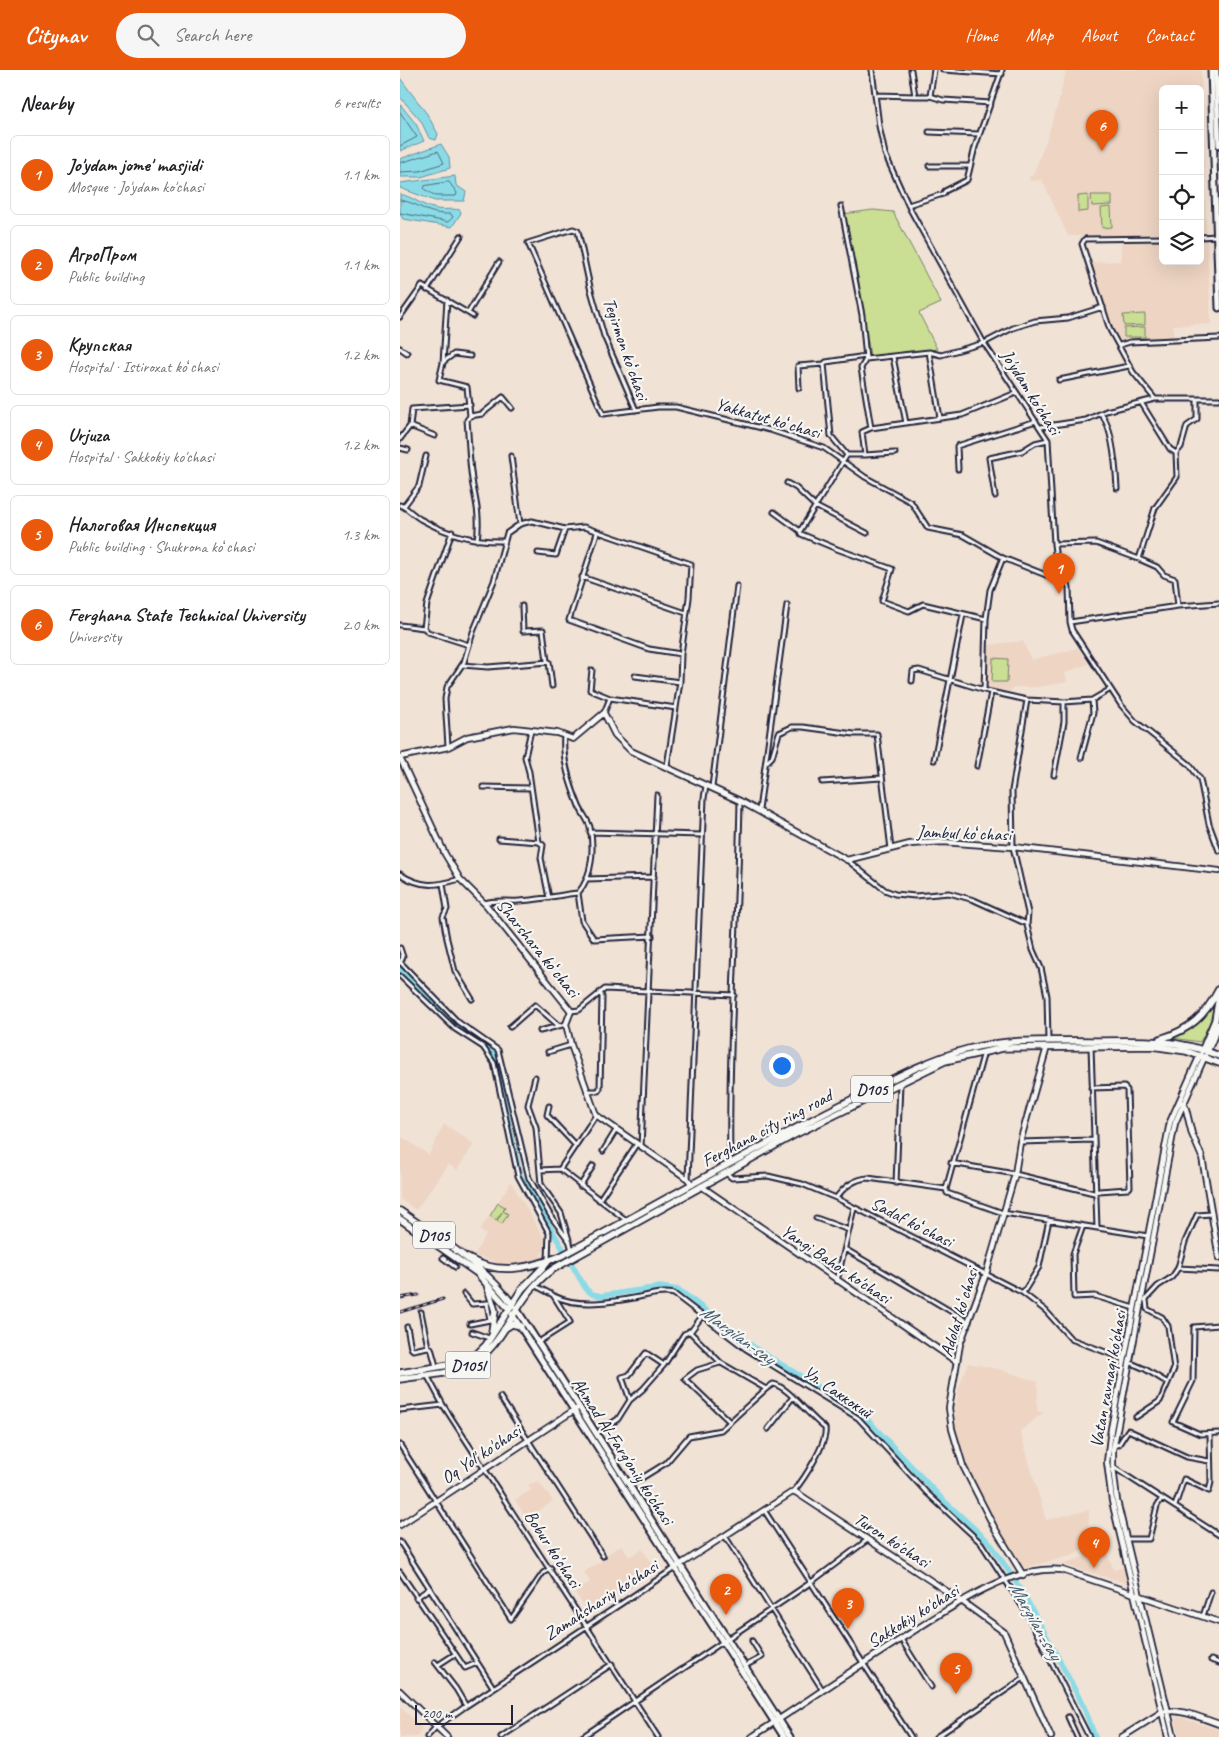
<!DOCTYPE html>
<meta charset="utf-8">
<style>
body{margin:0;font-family:Caveat,sans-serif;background:#f6f6f6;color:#202124}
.controls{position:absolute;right:15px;top:15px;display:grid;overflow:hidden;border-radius:8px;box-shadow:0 5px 20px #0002}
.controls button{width:45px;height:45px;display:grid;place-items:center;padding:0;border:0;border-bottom:1px solid #e0e0e0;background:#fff;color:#202124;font:25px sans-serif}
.scale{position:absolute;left:15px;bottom:12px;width:98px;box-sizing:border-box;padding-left:5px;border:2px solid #22223b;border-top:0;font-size:14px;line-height:18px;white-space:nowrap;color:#22223b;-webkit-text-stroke:4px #f6f6f2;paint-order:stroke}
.you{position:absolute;left:381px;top:995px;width:18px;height:18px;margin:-12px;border:4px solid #fff;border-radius:50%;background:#1a73e8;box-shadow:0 0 0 8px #1a73e833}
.badge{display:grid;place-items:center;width:32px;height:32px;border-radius:50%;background:#ea580c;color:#fff;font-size:16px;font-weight:700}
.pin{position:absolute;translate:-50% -41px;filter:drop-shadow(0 1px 2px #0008)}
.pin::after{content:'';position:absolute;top:26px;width:18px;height:15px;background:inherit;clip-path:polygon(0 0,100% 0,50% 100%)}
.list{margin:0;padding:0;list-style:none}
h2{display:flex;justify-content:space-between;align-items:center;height:65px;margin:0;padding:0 20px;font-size:21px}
h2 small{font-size:16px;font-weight:400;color:#757577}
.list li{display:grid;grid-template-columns:32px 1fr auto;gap:15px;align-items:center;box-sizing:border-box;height:80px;margin:0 10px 10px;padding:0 10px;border:1px solid #e0e0e0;border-radius:8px}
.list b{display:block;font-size:19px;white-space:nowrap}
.list p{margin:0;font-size:16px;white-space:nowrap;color:#757577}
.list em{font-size:16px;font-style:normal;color:#757577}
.icon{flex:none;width:28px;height:28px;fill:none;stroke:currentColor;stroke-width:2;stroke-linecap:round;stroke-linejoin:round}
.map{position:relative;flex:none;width:819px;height:1667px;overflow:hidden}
header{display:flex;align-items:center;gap:30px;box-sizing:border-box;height:70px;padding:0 25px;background:#ea580c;color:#fff}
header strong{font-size:24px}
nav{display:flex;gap:28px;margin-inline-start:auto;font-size:18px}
.search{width:350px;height:45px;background:#f6f6f6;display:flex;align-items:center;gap:12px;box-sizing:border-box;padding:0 18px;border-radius:28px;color:#757577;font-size:19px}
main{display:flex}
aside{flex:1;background:#fff}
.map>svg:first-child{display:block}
.built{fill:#edd4c3}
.green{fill:#cadf94;stroke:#768068}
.water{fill:#8bdbe6;stroke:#6191a2}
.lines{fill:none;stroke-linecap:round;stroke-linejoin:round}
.shore{stroke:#4c6c7f;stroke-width:1}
.river{stroke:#8bdbe6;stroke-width:5.5}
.street-casing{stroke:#22223b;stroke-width:7}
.secondary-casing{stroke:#22223b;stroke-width:8}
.primary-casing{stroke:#22223b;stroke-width:9}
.highway-casing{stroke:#22223b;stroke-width:9}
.street{stroke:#f6f6f2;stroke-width:3}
.secondary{stroke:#f6f6f2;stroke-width:4.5}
.primary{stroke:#f6f6f2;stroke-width:5}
.highway{stroke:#f6f6f2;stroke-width:5.5}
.rail-casing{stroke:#22223b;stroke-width:3}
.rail{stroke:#f6f6f2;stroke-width:1;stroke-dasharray:4;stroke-linecap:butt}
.labels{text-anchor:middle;stroke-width:4.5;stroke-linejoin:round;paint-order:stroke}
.shield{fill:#f6f6f2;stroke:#626272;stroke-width:1}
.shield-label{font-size:16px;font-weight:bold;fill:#22223b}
.street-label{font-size:18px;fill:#22223b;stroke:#f6f6f2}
.water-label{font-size:19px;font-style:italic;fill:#425a6e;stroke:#f6f6f2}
</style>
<header>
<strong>Citynav</strong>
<div class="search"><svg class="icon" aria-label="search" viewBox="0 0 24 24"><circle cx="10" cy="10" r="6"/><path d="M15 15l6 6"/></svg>Search here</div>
<nav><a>Home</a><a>Map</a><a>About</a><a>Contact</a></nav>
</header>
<main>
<aside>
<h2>Nearby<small>6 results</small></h2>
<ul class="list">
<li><span class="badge">1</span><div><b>Jo'ydam jome' masjidi</b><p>Mosque · Jo'ydam ko'chasi</p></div><em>1.1 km</em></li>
<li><span class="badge">2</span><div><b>АгроПром</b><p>Public building</p></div><em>1.1 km</em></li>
<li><span class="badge">3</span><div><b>Крупская</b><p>Hospital · Istiroxat koʻchasi</p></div><em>1.2 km</em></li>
<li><span class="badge">4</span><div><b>Urjuza</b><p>Hospital · Sakkokiy ko'chasi</p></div><em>1.2 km</em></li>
<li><span class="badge">5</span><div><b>Налоговая Инспекция</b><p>Public building · Shukrona koʻchasi</p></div><em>1.3 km</em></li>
<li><span class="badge">6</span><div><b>Ferghana State Technical University</b><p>University</p></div><em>2.0 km</em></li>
</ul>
</aside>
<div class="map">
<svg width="819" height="1667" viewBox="0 0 819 1667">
<rect width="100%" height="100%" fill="#f1e2d6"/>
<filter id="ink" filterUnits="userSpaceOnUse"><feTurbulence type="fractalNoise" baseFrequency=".02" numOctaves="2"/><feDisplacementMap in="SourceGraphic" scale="10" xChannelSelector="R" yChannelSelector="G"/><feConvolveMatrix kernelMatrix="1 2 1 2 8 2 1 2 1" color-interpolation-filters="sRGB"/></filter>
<g filter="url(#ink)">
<path class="built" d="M666,0H801L806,162L800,163V19H763V164L668,166L642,110L630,111L629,107L633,105L647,68L658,34Z
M800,169H807L811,254L773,255V268L721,270L712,257L691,193L721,191V171L763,170V191H800Z
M623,571L631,590L678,578L688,594L665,603L667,612L639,617H614L610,621L586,619L588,575Z
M44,1054L74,1074L57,1100L48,1094L16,1140L0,1129V1066L29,1085Z
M111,1112L145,1170V1178L141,1184L143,1188L125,1193L102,1194L74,1185L86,1165L80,1160Z
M568,1293L601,1300L638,1312L637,1341L643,1343L620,1361L646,1450L689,1440L688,1478L663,1488L623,1498L588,1444L573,1410L556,1360L555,1340L558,1320Z
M138,1411L153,1431L127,1449L115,1430L131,1420L128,1415Z
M222,1475L229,1487L242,1479L256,1501L190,1545L175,1523L190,1512L184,1502L202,1491L201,1488Z
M706,1481L714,1500L725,1497L730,1514L661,1494Z
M0,1636L22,1658L17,1667H0Z
M779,1647L819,1660V1667H780L775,1648Z"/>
<path class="green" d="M688,125V141L678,142V126Z
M712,125V135L692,136L691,125Z
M711,137L712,157L702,158L701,138Z
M473,140L493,142L541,233L519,243L537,279L470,286L458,207L444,144Z
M745,244V255L724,256L723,245Z
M745,257V267H724V258Z
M593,588L608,589L607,612H592Z
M815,932L810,952L800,972L773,968L798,954Z
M98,1133L105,1137L103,1141L108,1144L102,1154L97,1151L102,1142L96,1150L90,1146Z"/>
<path class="water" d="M0,8L27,44L38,64L36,70L29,68L21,51L0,27Z
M0,34L16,54L24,71L0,81Z
M41,74L49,87L50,98L21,107H0V89Z
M55,106L56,115L66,122L64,131H35L0,118V113Z
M0,124C13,127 21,135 33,138C41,141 51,138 60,140L61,143L52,157L3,149L0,144Z"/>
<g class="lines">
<path class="shore" d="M0,42L17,67L0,76
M0,93L38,81L44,93L20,101L0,102
M49,112L57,123L56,126H36L24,119L25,116Z
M0,130C23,134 24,145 51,144L53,147L48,152L0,143"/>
<path class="river" d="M0,900L59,957L85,973L93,982L120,1105L186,1219L192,1224L201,1226L260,1217L279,1220L356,1279L460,1342L541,1428L590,1473L620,1518L640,1554L684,1637L695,1667"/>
<defs>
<path id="street" d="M472,0L479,56L485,84L510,139L584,273L648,370L654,474L656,490L669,517L670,552L672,560L721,635L735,651L789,694L800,709L809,754L819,781
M511,0L515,26H530
M534,0L530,26L543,30L591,33
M543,0L602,4
M475,25L515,26
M529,62L579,64
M529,96H569
M508,135L543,124L545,121L567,110L575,77L602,0
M441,136L462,245L466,289L529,282L541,285L584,273L613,258L635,251L668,248L703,237
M800,167L817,166
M27,220L61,166
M47,230L43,293L39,310L67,317L70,346L67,350C69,372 69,394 73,416C77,435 80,450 77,470
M68,243L99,192
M0,247L22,216L73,246
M720,275L730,272L819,268
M0,278L7,283
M529,282L540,348
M493,287L506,353
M43,292L54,284L70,286
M424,294L431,366L447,385L400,461L401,464L437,479L492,499L482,531L509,541L523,534L586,549L584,620L519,600L513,601L512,611
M659,310L729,296
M399,318L398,296L424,294L426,292L466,286
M755,329L733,302L710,260L682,174L685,169L763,168
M236,340L204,266L190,217L178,161L173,159L128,173L203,344L258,337H276L370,360L424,378L465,407L511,432L528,458L563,465L603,488L651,507L664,508
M702,345C713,360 716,399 717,418
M70,346L82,344L103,327L112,338
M10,356L35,366
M641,357L686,350L706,341L755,329H819
M471,358L562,345L616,323
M0,369L10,356L12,339L70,335
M0,378L8,380
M776,383L781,377L787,356L797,349V330
M447,385H465L462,362L471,358L461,298L466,289
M465,385L495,383
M111,386L120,454
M558,399L557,376L636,351
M387,413L396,418L415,436L467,463
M595,426L589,388L622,381L635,373L648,370
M0,435C8,438 14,446 22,450C47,464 76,472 104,471
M4,436L19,416L26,386
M374,442L400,461
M197,463L169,550L249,579L281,584
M654,474L696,473L739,489L755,438L777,407L776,383L770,379L742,334
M138,483L156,485L165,459
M739,489L757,497L764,505L775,509L778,536
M182,507L286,543
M122,536L123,561L143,560L147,591
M586,549L590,520L603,488
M670,552L778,536L819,533
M0,555L24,558L28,562L69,575
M24,558L27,534L52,462
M62,595L88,597L149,592L152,616
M192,600L190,620L210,628
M235,606L280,612
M591,622L627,630L612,721L613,777L628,843L627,855L633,880L641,898L647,926L648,970
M627,630L664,632V652L654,705
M664,632L692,630L709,620
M204,643L210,628L276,638
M131,660L125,687L129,702L139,772L143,775L141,788L149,828
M48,676L45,629L47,617L64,592L73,562L94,511L107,463L120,454L132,451L165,459L184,457L291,494L289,528L281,584L280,612L267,696
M681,688L693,643L692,630
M534,690L563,545
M367,692L372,687L379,663L392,657H403L454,664H477L491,779
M577,696L591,622L584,620
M422,712L481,708
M83,717L131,718
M312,717L337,516
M359,740L387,535
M190,762L302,765
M99,769L139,772
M447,790L485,820L495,824L515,826L549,823L574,830L627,854
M0,804C21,818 36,816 60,809
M186,809L254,807
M43,814L47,839L43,847L47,869L55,901L72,929
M178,823L182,851L194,869L252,866
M84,833C97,829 107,832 119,831C139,830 158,825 178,823C193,806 194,778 190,757C188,750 182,743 179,736C170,714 162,690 164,666
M0,878L3,887L0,893
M1,893L58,952L98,980L129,1108L152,1148L170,1172
M0,906L55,959L83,977L94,993L118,1106L149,1163L148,1190
M171,941L179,940L205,919L334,925
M110,957L135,935L158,955
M140,961L166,954
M691,977L697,1158
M148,982L171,975
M135,1007L128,1035L136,1057L141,1114L161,1143L172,1180
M187,1021H198L200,1018L202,927L200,922
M149,1036L147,1045L176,1076
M196,1045L160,1099L226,1150
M620,1072L693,1070
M241,1077L257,725
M203,1081L216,1060
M330,1093C328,973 338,851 340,731
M551,1093L615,1104L694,1123L699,1121L728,1119L730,1117L727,1020L724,1017L691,1018
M140,1100L160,1099
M326,1103L332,1108L368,1106L402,1114L436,1128L623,1223L646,1241L671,1269L724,1289
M288,1109L304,728L306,716
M496,1113L500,1014
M180,1116L193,1096
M546,1119L584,982
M436,1128C444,1117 454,1109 468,1108L546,1119L547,1123L603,1143L748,1166
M199,1130L236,1075
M416,1148L449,1160
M683,1156L673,1184L674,1227L695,1226L734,1238
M445,1179L569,1252
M43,1188L55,1197
M778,1198L819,1200
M437,1211L454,1138
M134,1215L153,1225L170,1252L137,1273
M623,1223L639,1197L649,1150
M64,1224L72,1234L88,1233
M154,1226C178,1238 213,1232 239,1227C250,1225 262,1221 274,1224L346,1279L458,1348L527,1423L581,1473L626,1542L689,1667
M745,1230L758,1216L772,1207L778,1198L785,1172L797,1145L811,1144
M21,1242L28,1277L31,1278L36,1296
M70,1254L90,1250L87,1233
M819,1255L794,1257L793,1311L773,1352L800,1364L819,1363
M7,1257L11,1278L13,1280L28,1277
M289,1261L321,1293L366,1319L373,1314C388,1316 409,1347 425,1358C428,1372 404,1409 394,1421
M72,1262L89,1268
M729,1292L745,1299L768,1313
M320,1293L297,1300L285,1309L330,1352
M27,1305L43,1335L258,1667
M100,1327L203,1486
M230,1330L222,1307L229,1305L246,1283L264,1295
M0,1340L43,1335
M736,1347L760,1331L774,1299L768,1256L762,1247L747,1239L746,1230
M368,1359L393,1327
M196,1364L218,1349L230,1330L243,1319L264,1295L284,1264L291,1261L303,1245
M0,1375L111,1549L143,1503L151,1498
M714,1376L719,1374L728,1360L787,1387L809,1391
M713,1397L819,1465
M229,1416L266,1393L289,1366L321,1360L366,1319
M775,1436L784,1409L809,1421L811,1412L810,1365
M364,1440L511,1667
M325,1466L422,1619
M726,1469H749L757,1436L762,1428
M0,1472L93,1617
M0,1502L65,1598L77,1593
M16,1528L30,1518
M803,1546L811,1522
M501,1569L531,1617
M811,1590L819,1593
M35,1592L56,1619L66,1636
M38,1595L55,1584
M345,1596L362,1587L352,1571
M668,1647L677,1667
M27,1667L36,1657L66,1636L275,1498
M101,1667L212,1594
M182,1667L410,1513L466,1471
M536,1667L624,1608"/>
<path id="secondary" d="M0,687L48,677L67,667L114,658L157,663L173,669L204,643L215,665L231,681L340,731L447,790L510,774L543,772L613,777L819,801
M0,688L45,784L60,809L87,836L171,941L166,954L171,975L196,1045L288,1109L292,1115
M782,1033L786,1039L792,1064L802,1087L819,1188
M301,1116L557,1292
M0,1455L176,1339
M278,1496L394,1421L560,1530L604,1562L651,1667
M623,1505L594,1457L563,1396L552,1359L549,1338L560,1274L586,1204L615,1104L620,1072L647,977
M0,1621L47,1667
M352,1667C401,1635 449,1602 498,1571C541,1544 609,1494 662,1500L819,1552
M722,1667L762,1642C781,1638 801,1648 819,1654
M768,1667L712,1431L707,1392L711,1359L770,1052L800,985
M774,1667L717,1431L713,1397V1380L775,1053L805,986"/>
<path id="primary" d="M811,0L819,238
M816,0L819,75
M116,1238L390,1667
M112,1244L384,1667"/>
<path id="highway" d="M760,969C790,960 805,946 819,919
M802,981L815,950L819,927
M807,982L819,954
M0,1141C40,1169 84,1195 113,1235
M0,1149L77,1203L109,1239
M68,1188C98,1206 130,1198 161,1186C253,1137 343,1084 437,1037C480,1016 522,991 568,979C611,968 656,971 700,971C742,970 780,969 819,986
M87,1215L95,1241L92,1261
M104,1259L112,1254L121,1256
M0,1303L55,1294L76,1285L86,1275L122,1219L147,1193
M0,1309C22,1305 51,1305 71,1294C106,1275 115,1225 153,1199L394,1065L545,991L603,978L752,976L786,981L819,993"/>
</defs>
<use href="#street" class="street-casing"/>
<use href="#secondary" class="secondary-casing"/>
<use href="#primary" class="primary-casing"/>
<use href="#highway" class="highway-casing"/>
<use href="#street" class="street"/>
<use href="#secondary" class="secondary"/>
<use href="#primary" class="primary"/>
<use href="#highway" class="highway"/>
<defs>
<path id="rail" d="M0,1228L18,1225
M0,1242L43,1229"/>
</defs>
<use href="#rail" class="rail-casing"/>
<use href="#rail" class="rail"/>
</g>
</g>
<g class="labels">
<g class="shield">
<rect x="451" y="1005.5" width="42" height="27" rx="4"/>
<rect x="13" y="1151.5" width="42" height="27" rx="4"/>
<rect x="45.5" y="1281.5" width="45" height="27" rx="4"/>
</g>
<g class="shield-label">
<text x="472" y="1025">D105</text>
<text x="34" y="1171">D105</text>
<text x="68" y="1301">D105l</text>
</g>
<g class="street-label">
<text transform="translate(226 279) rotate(71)" y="6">Tegirmon koʻchasi</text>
<text transform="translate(631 322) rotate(58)" y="6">Jo'ydam ko'chasi</text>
<text transform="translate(368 348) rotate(16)" y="6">Yakkatut koʻchasi</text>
<text transform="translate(564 763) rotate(2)" y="6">Jambul koʻchasi</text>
<text transform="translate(138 878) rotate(51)" y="6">Sharshara koʻchasi</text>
<text transform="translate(367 1058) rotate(-28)" y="6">Ferghana city ring road</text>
<text transform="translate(512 1152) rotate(27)" y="6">Sadaf koʻchasi</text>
<text transform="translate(436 1194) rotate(34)" y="6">Yangi Bahor ko'chasi</text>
<text transform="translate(559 1242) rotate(-73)" y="6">Adolat koʻchasi</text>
<text transform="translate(708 1309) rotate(-80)" y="6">Vatan ravnaqi ko'chasi</text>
<text transform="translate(438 1322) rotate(34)" y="6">Ул. Саккокий</text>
<text transform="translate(223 1381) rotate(57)" y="6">Ahmad Al-Farg'oniy ko'chasi</text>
<text transform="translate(81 1384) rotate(-34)" y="6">Oq Yol' ko'chasi</text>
<text transform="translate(492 1470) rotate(33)" y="6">Turon ko'chasi</text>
<text transform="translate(153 1479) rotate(57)" y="6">Bobur ko'chasi</text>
<text transform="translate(201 1530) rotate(-33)" y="6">Zamahshariy ko'chasi</text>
<text transform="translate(513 1546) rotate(-32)" y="6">Sakkokiy ko'chasi</text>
</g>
<g class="water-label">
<text transform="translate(338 1264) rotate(36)" y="7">Margilan-say</text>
<text transform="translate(636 1550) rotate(60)" y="7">Margilan-say</text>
</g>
</g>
</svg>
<div class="controls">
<button>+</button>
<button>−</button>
<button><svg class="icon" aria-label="locate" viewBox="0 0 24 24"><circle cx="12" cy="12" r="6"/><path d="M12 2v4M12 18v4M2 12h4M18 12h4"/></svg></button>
<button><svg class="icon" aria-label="layers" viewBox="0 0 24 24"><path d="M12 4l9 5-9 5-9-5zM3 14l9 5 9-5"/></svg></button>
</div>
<div class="scale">200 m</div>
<div class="you"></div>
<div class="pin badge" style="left:659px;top:524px">1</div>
<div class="pin badge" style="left:326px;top:1545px">2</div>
<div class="pin badge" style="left:448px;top:1559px">3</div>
<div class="pin badge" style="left:694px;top:1498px">4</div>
<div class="pin badge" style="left:556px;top:1624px">5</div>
<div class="pin badge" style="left:702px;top:81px">6</div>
</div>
</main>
